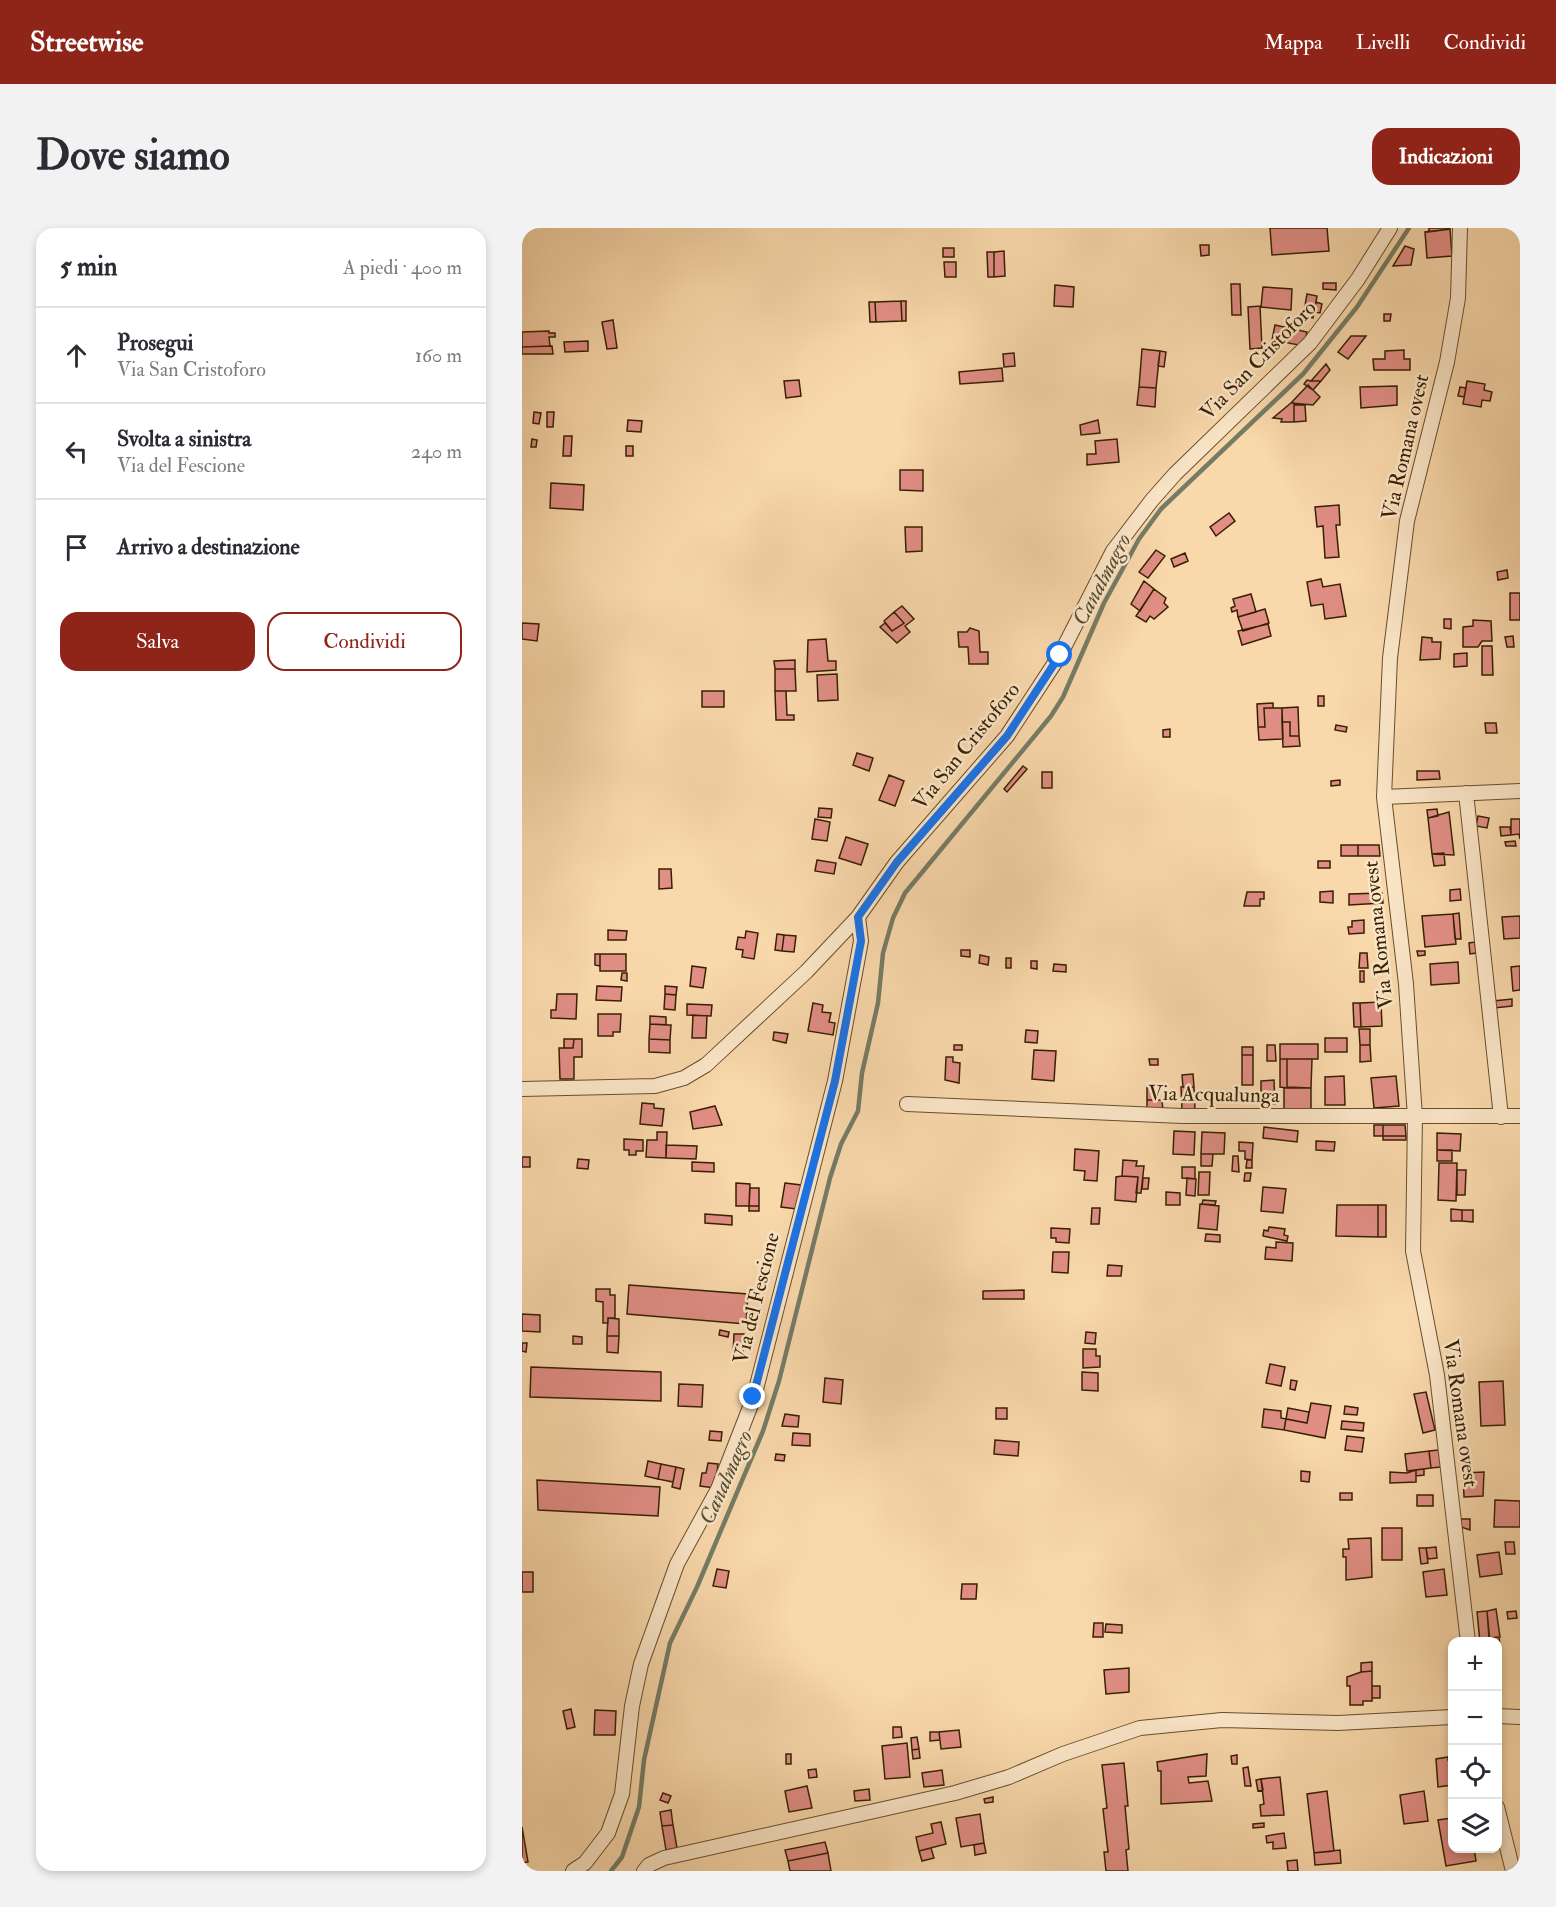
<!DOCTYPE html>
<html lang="it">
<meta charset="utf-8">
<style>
body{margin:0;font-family:"IM FELL Double Pica",serif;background:#f2f2f3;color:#2b2b33}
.controls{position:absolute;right:18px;bottom:18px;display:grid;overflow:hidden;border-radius:12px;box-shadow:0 3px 9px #0003}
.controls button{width:54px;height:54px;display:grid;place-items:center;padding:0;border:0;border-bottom:2px solid #e1e1e2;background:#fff;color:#2b2b33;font:30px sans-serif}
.stop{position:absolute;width:18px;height:18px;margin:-14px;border:4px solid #1a73e8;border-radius:50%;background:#fff}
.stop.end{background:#1a73e8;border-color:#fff;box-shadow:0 2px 6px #0008}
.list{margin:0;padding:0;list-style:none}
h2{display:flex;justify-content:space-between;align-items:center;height:78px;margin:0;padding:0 24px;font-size:26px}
h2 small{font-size:20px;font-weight:400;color:#7c7c81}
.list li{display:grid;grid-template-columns:39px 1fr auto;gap:18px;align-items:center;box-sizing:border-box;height:96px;padding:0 24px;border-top:2px solid #e1e1e2}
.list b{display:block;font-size:22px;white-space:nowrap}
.list p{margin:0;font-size:20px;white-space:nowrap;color:#7c7c81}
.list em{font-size:20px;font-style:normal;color:#7c7c81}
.actions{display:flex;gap:12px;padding:18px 24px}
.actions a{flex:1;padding:14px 0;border:2px solid #8f2418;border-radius:18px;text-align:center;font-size:21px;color:#8f2418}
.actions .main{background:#8f2418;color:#fff}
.icon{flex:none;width:33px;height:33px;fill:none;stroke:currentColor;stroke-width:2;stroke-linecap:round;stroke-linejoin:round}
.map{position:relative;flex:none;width:998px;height:1643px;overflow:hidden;border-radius:18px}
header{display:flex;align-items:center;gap:36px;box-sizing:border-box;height:84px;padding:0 30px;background:#8f2418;color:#fff}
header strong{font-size:28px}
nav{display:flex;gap:33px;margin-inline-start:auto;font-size:21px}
.intro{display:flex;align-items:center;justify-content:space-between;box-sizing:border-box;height:144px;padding:0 36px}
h1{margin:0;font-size:42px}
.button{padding:15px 27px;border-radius:18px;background:#8f2418;color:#fff;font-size:21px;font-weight:700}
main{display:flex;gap:36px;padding:0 36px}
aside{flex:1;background:#fff;border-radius:18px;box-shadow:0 3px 9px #0003}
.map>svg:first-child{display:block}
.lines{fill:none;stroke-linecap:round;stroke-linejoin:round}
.stream{stroke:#757c66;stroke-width:4.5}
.building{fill:#e18e85;stroke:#372000;stroke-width:1.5}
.street-casing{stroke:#684e2b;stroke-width:16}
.street{stroke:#fbe6c8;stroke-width:14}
.route{stroke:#1a73e8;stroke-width:8}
.labels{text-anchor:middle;stroke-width:5;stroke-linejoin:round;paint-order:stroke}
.street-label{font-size:21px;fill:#372000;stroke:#fbe6c8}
.water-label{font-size:22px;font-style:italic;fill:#564e33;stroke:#fbe6c8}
</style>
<header>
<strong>Streetwise</strong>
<nav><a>Mappa</a><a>Livelli</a><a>Condividi</a></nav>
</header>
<div class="intro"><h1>Dove siamo</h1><a class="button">Indicazioni</a></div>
<main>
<aside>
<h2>5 min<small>A piedi · 400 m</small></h2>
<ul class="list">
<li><svg class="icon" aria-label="ahead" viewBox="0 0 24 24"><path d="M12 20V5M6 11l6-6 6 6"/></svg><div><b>Prosegui</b><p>Via San Cristoforo</p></div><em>160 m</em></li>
<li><svg class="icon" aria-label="left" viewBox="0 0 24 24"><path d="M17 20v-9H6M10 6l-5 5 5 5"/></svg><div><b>Svolta a sinistra</b><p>Via del Fescione</p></div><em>240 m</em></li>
<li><svg class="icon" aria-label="arrive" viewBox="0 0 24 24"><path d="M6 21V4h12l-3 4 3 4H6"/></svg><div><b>Arrivo a destinazione</b></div></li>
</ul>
<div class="actions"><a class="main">Salva</a><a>Condividi</a></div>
</aside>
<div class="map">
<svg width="998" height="1643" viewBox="0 0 998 1643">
<rect width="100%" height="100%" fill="#f9d8ab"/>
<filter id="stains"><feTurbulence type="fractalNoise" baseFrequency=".00333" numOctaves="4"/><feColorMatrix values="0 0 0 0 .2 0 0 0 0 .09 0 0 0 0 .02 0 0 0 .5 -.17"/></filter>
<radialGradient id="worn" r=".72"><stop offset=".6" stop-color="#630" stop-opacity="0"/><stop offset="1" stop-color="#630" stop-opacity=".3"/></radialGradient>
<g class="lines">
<path class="stream" d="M89,1643L100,1629L117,1579L122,1532L148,1415L175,1359L241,1203L257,1153L308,950L319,916L336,883L340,845L356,775L361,725L371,690L383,665L529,488L541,469L582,375L617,311L639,281L781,146L835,79L887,0"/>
</g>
<path class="building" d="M748,0H805L807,23L750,27Z
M907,0H928V1L907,4Z
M928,1L930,28L905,30L903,4Z
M678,17H687V27L679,28Z
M883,18L892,21L889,37L871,38Z
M421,20H432V29H421Z
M482,23L483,48L472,49V24Z
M465,24H472V49H466Z
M422,34H434V49H423Z
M801,55H814V62L801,61Z
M709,56H718L719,87H710Z
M533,57L552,59L551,79L532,78Z
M741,59L770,61L769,82L739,79Z
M785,66L795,68L791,90L781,89Z
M379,73L380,93L354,94L353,74Z
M379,73H384V93H380Z
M347,74H353L354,94H348Z
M794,74L800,76L798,85L792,84Z
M738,78L740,120L728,121L726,79Z
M862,86H869L868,93H862Z
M91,92L95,120L85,121L80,94Z
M753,97L785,104L782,118L750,112Z
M27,103V105H33V109H27L28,118L0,119V104Z
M829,108H844L826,131L816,124Z
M66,113V123L43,124L42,114Z
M30,118L31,126H0V119Z
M620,121L638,123L634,160L617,159Z
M882,122V131H888V142H852L851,131H863V123Z
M638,123L644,124L642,139L636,138Z
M492,125L493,138L482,139L481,126Z
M804,136L808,142L799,153H789Z
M480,140L481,153L438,156L437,144Z
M277,152L279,168L264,170L262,153Z
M785,152L789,153H799L791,162L782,156Z
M945,153L963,156L962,162L970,164L968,173L960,172L959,179L941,176Z
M786,157L798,169L791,177L769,175Z
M875,158V177L839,180L838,159Z
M617,159L634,160L633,179L615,177Z
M938,159L944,160L942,169L936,168Z
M769,175H772V194H759L760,191L751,190Z
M899,175L897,186H893L894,176Z
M772,177H783L784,193L772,194Z
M12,184L19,185L17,196L11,195Z
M25,184H32L31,199H25Z
M106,192L120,193L119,204L105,203Z
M576,192L578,205L559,207L558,197Z
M42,208H50L49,228H41Z
M10,211L15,212L14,219H9Z
M595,211L597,234L565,237V226H574L573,213Z
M104,218H111V228H104Z
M378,242H401V263L378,262Z
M29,255L62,257L61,282L28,280Z
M817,277L818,297H814L817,329L803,330L801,298L795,299L793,279Z
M707,285L713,293L694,308L688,299Z
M383,299H400V323L384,324Z
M634,322L643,328L626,350L617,344Z
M663,325L666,333L652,339L649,331Z
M985,342L986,350L976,352L975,344Z
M799,351L801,359L818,356L824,388L803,391L801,376L789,378L785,354Z
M622,353L632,361L618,383L609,376Z
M632,361L644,370L642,375L646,379L632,391L628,388L624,394L614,388Z
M988,365H998V392H988Z
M729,366L734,384L716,389L715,382L710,384L709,380L713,378L711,371Z
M380,378L392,391L383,398L388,404L375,415L358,399L363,395L370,403L382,395L372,384Z
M743,381L747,395L721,403L716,389Z
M372,384L382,395L370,403L362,393Z
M922,391H929V401L922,400Z
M951,392L969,393L970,413H960L956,419H941V399L951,398Z
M0,395L17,396L15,413L0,411Z
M746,396L749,408L720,417L716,403Z
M448,400L457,403L458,424H466V436H447L446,419H437L436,404H445Z
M991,408L992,419H985L983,409Z
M900,409L910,410V414H919L918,431L898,432Z
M304,411L306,433H314V442L285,444L286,412Z
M960,418H970L971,447H960Z
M945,425V438L932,439V426Z
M273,432V441H253L252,433Z
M253,441H273L274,463H253Z
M315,446L316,472L296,473L295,447Z
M180,463H202V479H180Z
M253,463H264L265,487H272V492H254Z
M796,468H802V478H796Z
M751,475V480H742L743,499H736L735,476Z
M776,479L777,508H768V494H760V480Z
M742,480H760L761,511L737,512L736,499H743Z
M760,494H768V508H777L778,518L761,519Z
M963,495H974L975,505H964Z
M814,497L825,499L824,504L813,502Z
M648,501V509H641V502Z
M335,525L351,530L347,543L331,537Z
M501,538L505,541L485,564L482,561Z
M895,543H917L918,551L895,552Z
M520,544H530V560H520Z
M367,547L382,553L373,578L357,572Z
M818,552V557L809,558V553Z
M297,580L310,581L309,590L296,589Z
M915,581L916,588L906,590L905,582Z
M927,584L932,627L910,626L906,590Z
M956,588L967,590L965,600L954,598Z
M293,591L308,594L305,613L290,611Z
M989,591H998V611L997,606L989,607Z
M978,599H988L989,607L979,608Z
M324,609L346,616L339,637L317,630Z
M993,613L994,618H984L983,614Z
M819,617H836V628H819Z
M836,617H857L858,628H836Z
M922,625L923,637L912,638L910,626Z
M295,632L314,635L312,646L293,643Z
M796,633H808V640H796Z
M137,641H149L150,660L137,661Z
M938,661L939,672L928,673V662Z
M811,663V675L798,674V664Z
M725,664H742V671H738V678H722Z
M860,665L861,675L827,677V666Z
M937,685L939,711H933L931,686Z
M931,686L934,716L903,719L900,688Z
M998,688V710L982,711L980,689Z
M842,692V705L827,706L826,699H830V693Z
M86,702L105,703L104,712H86Z
M224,703L236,705L232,731L220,729L221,722L214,721L216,709L223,710Z
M255,706L262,707L260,723L253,722Z
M262,707L274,708L272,724L260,723Z
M953,714L954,725L948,726L947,715Z
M439,722H448V729L439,728Z
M895,723H903V727L896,728Z
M838,725H845L846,740H837Z
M73,726H78V738L73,737Z
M78,726H104V743H78Z
M458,727L467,729L466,737L457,735Z
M484,730H489V740H484Z
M509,733H515V741L509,740Z
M936,734L937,755L909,757L908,736Z
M532,736L544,737V744L531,743Z
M170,738L184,740L181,760L168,758Z
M998,738V762L991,763L989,739Z
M998,738V762L991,763L989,739Z
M838,743H842V754H838Z
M100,745H105V753L99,752Z
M75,758L100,759L99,773L74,772Z
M143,758L155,759L154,767L143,766Z
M35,766H55L54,791L29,790V782H34Z
M143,766L154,767L153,782L142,781Z
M990,771V778L972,780L971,773Z
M859,774L860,798L839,799L838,775Z
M291,775L301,777L300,784L309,785L307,794L313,795L311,807L286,803Z
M831,775H838L839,799H832Z
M165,776L190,777L189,788L165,787Z
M76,786H99L98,804H91V808H76Z
M171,787L185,788L184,810H170Z
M128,788L144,789V797L128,796Z
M128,796L149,797L148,812L127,811Z
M837,801H848V817H838Z
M504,802L516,803L515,815L503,814Z
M252,804L266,806L264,815L251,812Z
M803,810H825V824H803Z
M42,811H52L51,820H42Z
M52,811H60V829H52V851H38L37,820H51Z
M127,811L148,812V825L127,824Z
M758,816H796V831H758Z
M432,817H440V822H432Z
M745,817H753L754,833H745Z
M838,817H848L849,833L838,834Z
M720,819H731V827H720Z
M512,822L534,823L532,853L510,851Z
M720,827H731V857H720Z
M424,829H431V834L438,835L437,855L423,852Z
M627,831H636V837H628Z
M758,831H765V860L758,859Z
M765,831H790L789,860L765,859Z
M671,846L672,859H661L660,847Z
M822,848L823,877H803V849Z
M874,848L877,878L852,880L849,850Z
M752,852L753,876H739V853Z
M625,859H633L632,872H625Z
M659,859H672L673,882H660Z
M659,859H672L673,882H660Z
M762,860H789V881H762Z
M625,872H640L641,883H625Z
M120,875L132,876V880L142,881L140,898L118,896Z
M193,878L200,897L171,901L168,884Z
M852,897H861V908H852Z
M861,897H883L884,908H861Z
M742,899L776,903L775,914L741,910Z
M652,903L673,904L672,927L651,926Z
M135,904H145L144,930L124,929L125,912H135Z
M680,904L703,905L702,926H679Z
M915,905L939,906L938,923L915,922Z
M861,908H884V912H861Z
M102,911L121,912V923H114V927H107V922H102Z
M794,913L813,914L812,923L794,922Z
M717,914L731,915L730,932L723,931V923H717Z
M144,917L175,918L174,931L144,930Z
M553,921L577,923L575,953L562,952L563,943L552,942Z
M915,922H930V933H915Z
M679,926H691L690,938H679Z
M711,928H716L717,944L710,943Z
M0,929H8V939H0Z
M56,931L67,932L66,941L55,940Z
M601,932L615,933L614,938H622L619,965H614L616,949L600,948Z
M725,932H730V940H724Z
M170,934L192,935V944L170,943Z
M917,935H935L934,973L916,972Z
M660,939H673V951L660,950Z
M935,942H944L943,967H935Z
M677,944H688L687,967H676Z
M723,945H729L728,953H722Z
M600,948L616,949L614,974L593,972L594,949Z
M621,950H627L626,961H620Z
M665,950L674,951L673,968L664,967Z
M214,955L228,956L227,978H214Z
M263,955L279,957L275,981L259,979Z
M741,959L764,961L761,985L739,983Z
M228,960H237V978H227Z
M644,964L658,965V977H644Z
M681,972L694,973L693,977L680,976Z
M678,976L697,978L695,1002L676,1000Z
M815,977H856V1009L814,1008Z
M815,977H856V1009L814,1008Z
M856,977H864V1009H856Z
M227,978H237V983H227Z
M570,980H578L577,996H569Z
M929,981L940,982V993H929Z
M940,982H951V994L940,993Z
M183,986L210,988V997L183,995Z
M747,999L763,1001L762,1007L766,1008L765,1013L741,1008L742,1002L746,1003Z
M529,1000L548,1001L547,1015L534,1014V1010H529Z
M684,1006L698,1007V1014L683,1013Z
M754,1014L771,1015L770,1033L743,1031L744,1019L754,1020Z
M531,1024H547L546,1045L530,1044Z
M586,1037L600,1038L599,1048H585Z
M107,1057L226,1066L224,1096L105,1086Z
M74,1061H88V1067H93V1090H86V1095H81V1074L74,1073Z
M502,1062V1071H461V1063Z
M0,1086L18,1087V1104L0,1103Z
M86,1090L97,1091V1108H85Z
M198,1102L207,1104L206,1109L197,1107Z
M564,1104L574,1105L573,1116L563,1115Z
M212,1106H222L221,1128L211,1127Z
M51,1108L60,1109V1116H51Z
M85,1108H97L96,1125L85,1124Z
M0,1115H5L4,1124L0,1123Z
M561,1121H574V1128H578V1139L561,1140Z
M748,1136L763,1139L759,1158L744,1155Z
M9,1139L139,1144V1173L8,1169Z
M560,1144L576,1145V1163L560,1162Z
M303,1150L321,1152L319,1176L301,1174Z
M769,1152L775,1153L773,1162L768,1161Z
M981,1153L983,1197L959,1198L957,1154Z
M157,1156L181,1157L180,1179L156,1178Z
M904,1164L913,1202L901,1205L892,1166Z
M789,1175L809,1178L803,1210L762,1202L764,1191L785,1195Z
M823,1178L836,1180L835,1187L822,1186Z
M474,1180H485V1191H474Z
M766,1180L787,1184L785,1195L764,1191Z
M742,1181L759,1183V1190L764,1191L762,1202L740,1199Z
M263,1186L277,1188L276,1199L260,1198Z
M820,1193L842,1195L841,1203L819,1201Z
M188,1203L200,1204L199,1213L187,1212Z
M271,1205L288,1206V1218L270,1217Z
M825,1208L842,1210L840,1224L823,1222Z
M473,1212L497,1214L496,1228L472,1226Z
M917,1222L919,1239L909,1240L907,1223Z
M907,1223L909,1240L885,1243L883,1226Z
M254,1226L263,1227L262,1233L253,1232Z
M126,1233L139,1236L136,1251L123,1248Z
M186,1235L196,1236L193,1260L178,1258L180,1245H184Z
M139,1236L154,1239L151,1254L136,1251Z
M154,1239L162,1241L158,1261L150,1259Z
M902,1241V1247L894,1248V1242Z
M894,1242V1254L868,1255V1244L885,1245Z
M779,1243L788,1244L787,1254L779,1253Z
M962,1244L961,1268L942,1269L941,1245Z
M15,1252L138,1259L136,1288L16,1282Z
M818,1265H830V1272H818Z
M895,1267H911V1278H895Z
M973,1272L998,1273V1299H972Z
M935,1291H948V1302L936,1298Z
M860,1300H880V1332H860Z
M849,1310L850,1349L824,1352V1329H821V1321H827L826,1311Z
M983,1314H992L993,1326H984Z
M914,1319L915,1330L906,1331L904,1320Z
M897,1320H904L906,1335L899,1336Z
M977,1324L980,1346L958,1349L955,1327Z
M195,1341L207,1343L204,1360L191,1358Z
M922,1341L925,1367L904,1369L901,1344Z
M0,1344H11V1364H0Z
M440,1356H455L454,1371H439Z
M974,1381L978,1409L967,1410L965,1383Z
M965,1383L968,1414H958L955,1384Z
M994,1383L995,1390L986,1391L985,1384Z
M572,1395H581V1409H571Z
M584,1396L600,1397V1405L583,1404Z
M977,1409L978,1418H975V1414H968L967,1410Z
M850,1434V1443L839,1444V1435Z
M607,1440V1464L584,1466L582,1442Z
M850,1443V1473H841V1477H828V1458H825V1449L839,1444Z
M850,1458H858V1470H850Z
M49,1481L53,1499L45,1501L41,1483Z
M73,1482L94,1483L93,1507H72Z
M371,1499H379L380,1509L371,1510Z
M437,1502L439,1519L419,1521L417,1504Z
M408,1504H417L418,1512L408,1513Z
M395,1509L397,1521L390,1522L389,1510Z
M385,1515L388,1549L363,1551L360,1518Z
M397,1521L398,1530L391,1531L390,1522Z
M264,1526H269V1536H264Z
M685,1526L684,1548L666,1549L667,1555L686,1553L690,1573L639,1576V1543H636L635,1534Z
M715,1527V1536H710L709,1528Z
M926,1529V1532H930V1557L916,1559L914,1531Z
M602,1535L606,1578H603L607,1621L604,1622L606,1643H584L582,1624H586L581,1581L585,1580L580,1537Z
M726,1539L729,1558H723L721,1540Z
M294,1541L295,1549L287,1550L286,1542Z
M420,1542L422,1557L402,1559L400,1545Z
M758,1549L762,1587L739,1588L738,1577L742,1576L739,1551Z
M739,1551L741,1562L736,1563L734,1552Z
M285,1558L290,1580L267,1584L263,1563Z
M347,1561L348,1572L333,1573L332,1563Z
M805,1563L812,1623L792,1625L785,1566Z
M902,1563L906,1593L882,1596L878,1567Z
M141,1565L149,1568L146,1575L138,1572Z
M471,1569V1574L463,1575L462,1571Z
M149,1582L151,1597L140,1598L138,1584Z
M458,1586L462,1615L439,1619L434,1590Z
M458,1586L462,1615L439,1619L434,1590Z
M930,1590V1620H952L954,1633L924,1638L916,1592Z
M419,1594L424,1616L397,1623L394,1609L411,1605L409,1596Z
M742,1595V1599L731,1600V1596Z
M151,1597L155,1620L144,1622L140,1598Z
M0,1599L6,1634L0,1635Z
M762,1605L764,1620L751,1621V1614L745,1615L744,1608Z
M303,1614L306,1625L266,1633L263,1622Z
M462,1615L464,1625L453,1627L452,1617Z
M409,1620L412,1630L400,1633L397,1623Z
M818,1622L819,1635L793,1637L792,1625Z
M306,1625L309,1643H268L266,1633Z
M775,1632L776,1643H766L765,1633Z"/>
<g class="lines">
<defs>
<path id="street" d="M938,0L936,70L925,134L885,293L868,430L862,569L884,756L893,889L891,1023L915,1147L946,1414
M944,565L979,889
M862,569L998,563
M0,861L133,858L162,850L184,837L284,744L336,689L375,634L485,508L538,427L591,323L630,272L653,246L788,115L836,51L868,0
M385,876L660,888H998
M975,1488L998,1489
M975,1579L991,1643
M51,1643L63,1635L86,1605L100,1566L110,1478L119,1436L155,1336L196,1261L232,1169L313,853L339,713L336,689
M122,1643L127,1637L142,1630L433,1565L487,1549L541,1526L618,1500L700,1492L816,1495L930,1489"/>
</defs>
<use href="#street" class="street-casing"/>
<use href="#street" class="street"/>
</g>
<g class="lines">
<path class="route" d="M231,1169L313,853L339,713L336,689L375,634L485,508L538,427"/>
</g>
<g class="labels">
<g class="street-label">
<text transform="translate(736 132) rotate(-46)" y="7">Via San Cristoforo</text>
<text transform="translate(883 219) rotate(-77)" y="7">Via Romana ovest</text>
<text transform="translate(444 518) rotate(-51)" y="7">Via San Cristoforo</text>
<text transform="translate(856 707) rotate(-96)" y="7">Via Romana ovest</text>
<text transform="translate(692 866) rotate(1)" y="7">Via Acqualunga</text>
<text transform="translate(234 1070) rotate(-76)" y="7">Via del Fescione</text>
<text transform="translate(939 1185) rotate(82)" y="7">Via Romana ovest</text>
</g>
<g class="water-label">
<text transform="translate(579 351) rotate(-62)" y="8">Canalmagro</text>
<text transform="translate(203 1249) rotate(-66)" y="8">Canalmagro</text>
</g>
</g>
<rect width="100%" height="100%" filter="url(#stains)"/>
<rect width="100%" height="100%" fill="url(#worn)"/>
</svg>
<div class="controls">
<button>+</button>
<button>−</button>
<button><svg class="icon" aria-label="locate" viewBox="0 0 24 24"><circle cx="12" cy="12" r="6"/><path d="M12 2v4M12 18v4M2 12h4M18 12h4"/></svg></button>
<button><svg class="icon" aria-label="layers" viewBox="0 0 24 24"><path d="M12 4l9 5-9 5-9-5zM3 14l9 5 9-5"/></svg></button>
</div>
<div class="stop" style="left:538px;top:427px"></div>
<div class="stop end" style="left:231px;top:1169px"></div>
</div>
</main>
